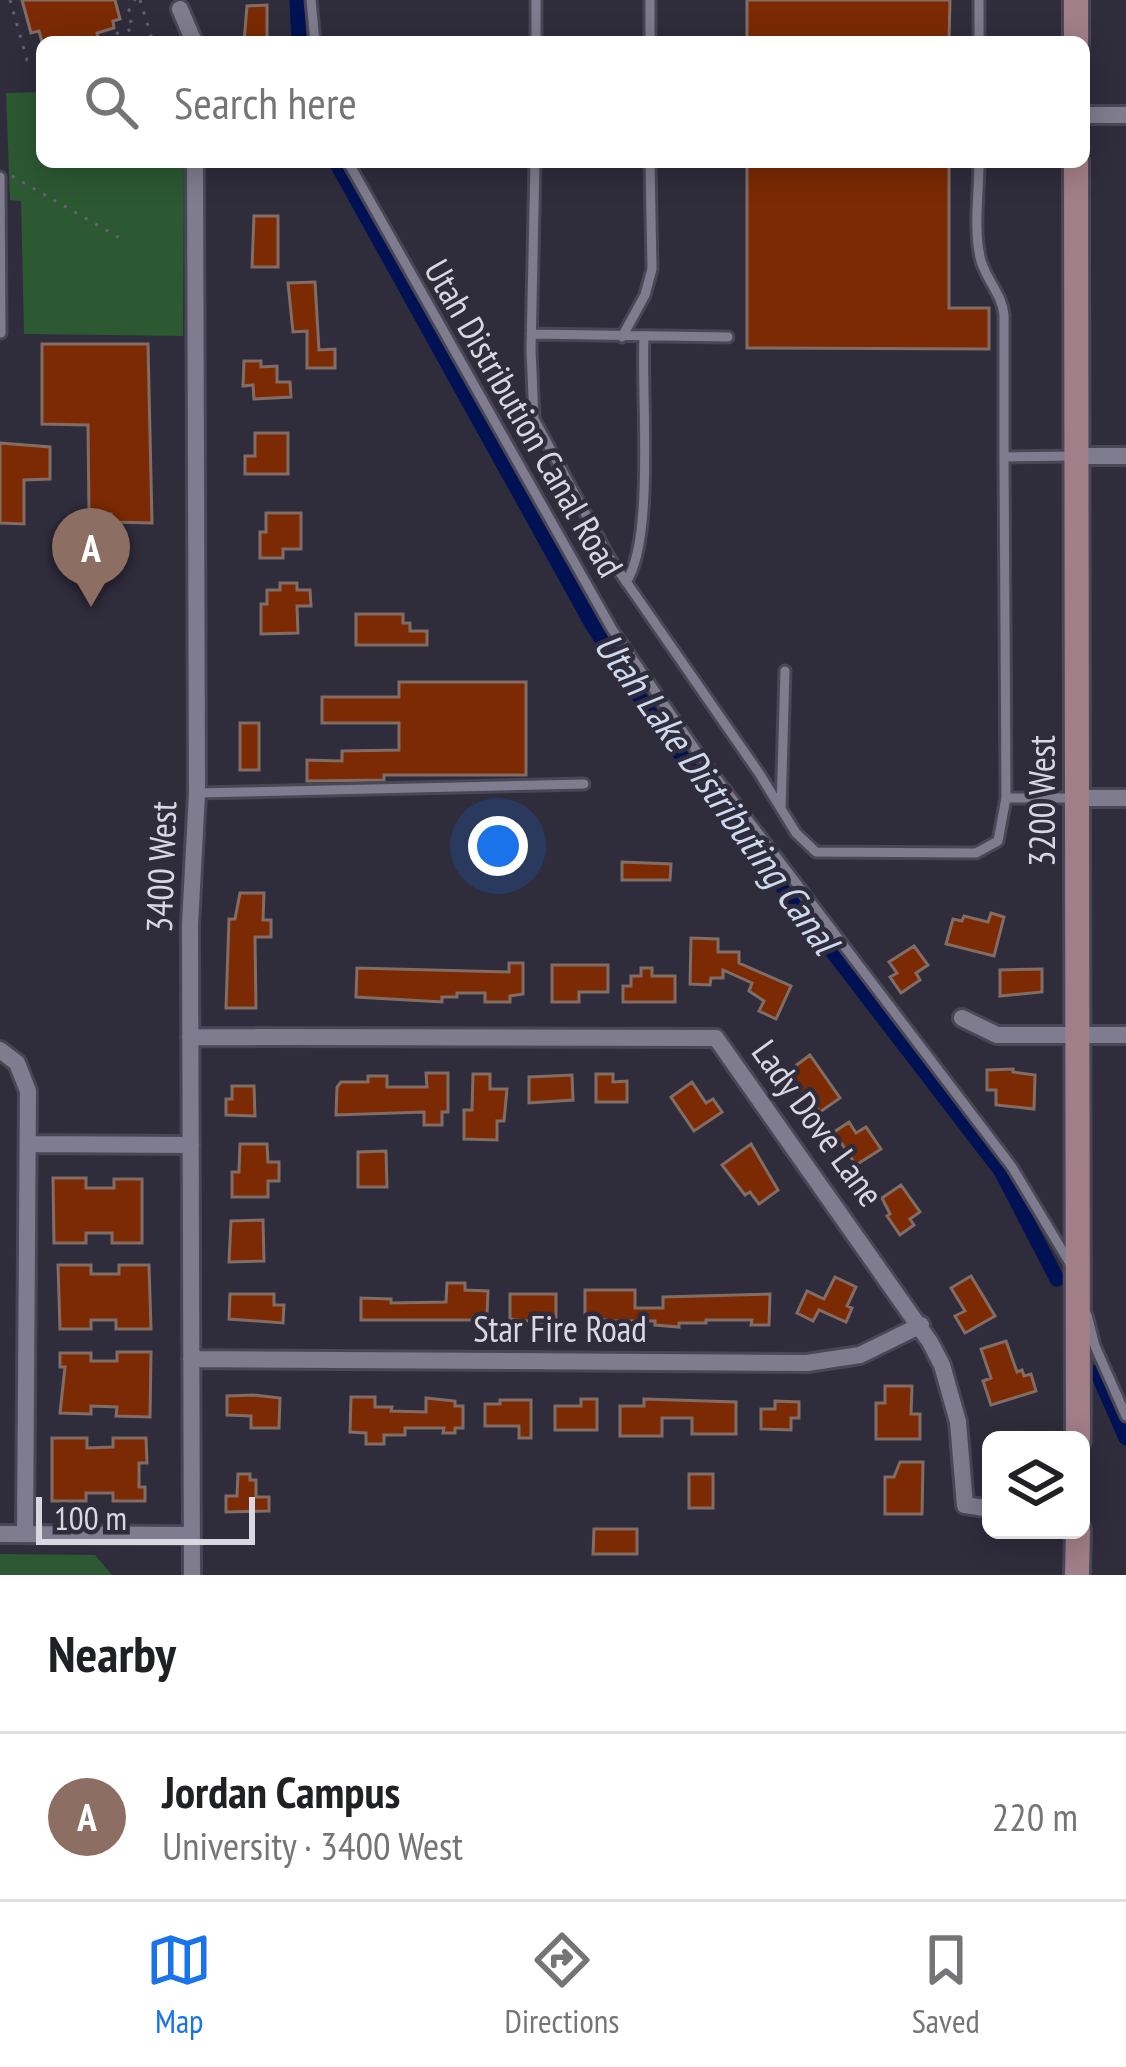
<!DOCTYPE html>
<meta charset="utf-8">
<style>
body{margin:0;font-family:"PT Sans Narrow",sans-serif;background:#f6f6f6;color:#202124}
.controls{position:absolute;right:36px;bottom:36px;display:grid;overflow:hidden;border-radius:18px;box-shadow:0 6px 30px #0003}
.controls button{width:108px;height:108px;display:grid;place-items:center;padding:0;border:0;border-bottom:3px solid #e0e0e0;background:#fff;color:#202124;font:60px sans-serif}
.scale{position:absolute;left:36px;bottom:30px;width:219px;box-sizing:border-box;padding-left:12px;border:6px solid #d9d7e2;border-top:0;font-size:33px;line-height:42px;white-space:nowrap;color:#d9d7e2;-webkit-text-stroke:9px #2f2c3c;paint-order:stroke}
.you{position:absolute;left:498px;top:846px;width:42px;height:42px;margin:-30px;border:9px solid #fff;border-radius:50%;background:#1a73e8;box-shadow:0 0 0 18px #1a73e833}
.badge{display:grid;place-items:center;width:78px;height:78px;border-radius:50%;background:#1a73e8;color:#fff;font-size:39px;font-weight:700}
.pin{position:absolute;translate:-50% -99px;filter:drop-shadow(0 3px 6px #0008)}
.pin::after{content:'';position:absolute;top:63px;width:42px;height:36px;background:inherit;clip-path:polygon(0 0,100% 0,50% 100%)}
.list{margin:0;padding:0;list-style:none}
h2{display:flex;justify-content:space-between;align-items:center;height:156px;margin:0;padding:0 48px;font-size:51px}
h2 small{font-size:39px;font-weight:400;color:#757577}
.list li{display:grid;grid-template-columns:78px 1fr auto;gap:36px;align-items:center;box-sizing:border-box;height:168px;padding:0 48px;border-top:3px solid #e0e0e0}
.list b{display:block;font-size:45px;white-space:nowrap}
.list p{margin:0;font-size:39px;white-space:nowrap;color:#757577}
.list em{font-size:39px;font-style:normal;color:#757577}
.icon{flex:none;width:66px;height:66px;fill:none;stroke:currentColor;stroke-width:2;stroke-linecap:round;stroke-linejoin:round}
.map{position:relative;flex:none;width:1126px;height:1575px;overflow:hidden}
.search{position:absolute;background:#fff;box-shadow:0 6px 30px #0003;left:36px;right:36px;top:36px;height:132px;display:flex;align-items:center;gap:30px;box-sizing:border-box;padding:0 42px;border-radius:18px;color:#757577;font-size:45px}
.sheet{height:324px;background:#fff}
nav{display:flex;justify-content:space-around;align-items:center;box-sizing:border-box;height:168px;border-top:3px solid #e0e0e0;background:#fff;font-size:33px;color:#757577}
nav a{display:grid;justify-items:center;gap:6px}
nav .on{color:#1a73e8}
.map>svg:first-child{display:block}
.green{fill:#2c5832}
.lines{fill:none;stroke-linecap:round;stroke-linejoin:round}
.canal{stroke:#001254;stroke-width:15}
.building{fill:#7b2a04;stroke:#826d65;stroke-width:3}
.lane-casing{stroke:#494755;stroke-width:15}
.street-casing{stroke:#494755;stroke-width:22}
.secondary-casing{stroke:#494755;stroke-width:30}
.path{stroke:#646170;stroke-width:3;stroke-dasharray:3 9;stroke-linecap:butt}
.lane{stroke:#7f7c8f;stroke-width:9}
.street{stroke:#7f7c8f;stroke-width:16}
.secondary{stroke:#a27e89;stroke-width:24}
.labels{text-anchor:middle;stroke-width:9;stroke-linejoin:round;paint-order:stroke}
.street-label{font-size:36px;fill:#d9d7e2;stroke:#2f2c3c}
.water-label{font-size:39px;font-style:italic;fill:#ced9ed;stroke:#2f2c3c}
</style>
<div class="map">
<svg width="1126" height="1575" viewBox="0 0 1126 1575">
<rect width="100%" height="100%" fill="#2f2c3c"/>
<path class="green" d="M42,92V162H184L183,336L24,334L21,201L10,200L6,93Z
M0,1554L95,1555L112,1575H0Z"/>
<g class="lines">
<path class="canal" d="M297,0L299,42
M336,162L593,626L656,722L1001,1171L1057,1279
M1097,1372L1126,1438"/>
</g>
<path class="building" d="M22,0H115L120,19L113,21L114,28L97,33L99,42H42L39,31L31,33Z
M747,0H950L949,42H747Z
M267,5V42H244L247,6Z
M747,162H949V308H989V349L747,348Z
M254,216H278V267H252Z
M315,282L319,350L335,349V368H307V331L293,332L288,283Z
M42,344H148L152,523L111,522V514H89L88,425L42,424Z
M244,361H261V367L277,366V382H290L291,397L254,399L253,385L243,386Z
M255,433H288V474H245V456H255Z
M0,443L50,447V479L24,480V524L0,523Z
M266,513H301V549H283V558H260V532H266Z
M280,583H297V590H310L311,606H297L298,633L261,634V604H267V590H280Z
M356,614H403V623H410V631H427V645H356Z
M399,682H526V775H384V780L307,781V760L342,761V751L399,750V723H322V697H399Z
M240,723H259V770H240Z
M622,862L671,864L670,880H622Z
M240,893H264L263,920H271V937H255L256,1008H226L229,919H235Z
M991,913L1004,917L994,956L946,944L953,919L962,921L964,916L988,922Z
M691,938L718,939V952H739V963L791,986L776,1019L759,1011L764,1001L749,991L752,983L723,970V978H711L710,985L690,984Z
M914,946L928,965L916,973L920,980L901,993L890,977L897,973L889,962Z
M509,963H523V994L510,996V1002H485V993H457V997H442V1002L356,997L357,968L509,972Z
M552,965H608V992H579V1002H552Z
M641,968H652V976H675V1002H623V986H631V976H641Z
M1042,969V992L1000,996V970Z
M810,1055L840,1098L820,1112L786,1073Z
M1013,1069V1072L1035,1075L1034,1109L996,1105V1090H987V1070Z
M426,1073H448V1112H442V1125H424V1112L336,1115L337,1087L341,1082H368V1076H387V1087H427Z
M473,1074H490V1089H507L504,1121H497V1140L464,1139V1110H472Z
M596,1074H613V1082L627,1081V1102H596Z
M572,1075L573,1100L529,1103V1077Z
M692,1082L706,1103L713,1099L722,1112L694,1131L671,1097Z
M232,1086H254L255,1116L226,1115V1099H232Z
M849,1122L856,1133L866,1127L881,1149L856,1165L834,1132Z
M240,1144H267L268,1162H279V1181H268V1197H232V1172H239Z
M751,1144L778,1190L759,1204L750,1192L745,1195L722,1165Z
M386,1151L387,1187H358V1152Z
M53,1178H86V1188H114V1179H142V1243H112V1233H86V1243H54Z
M901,1185L920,1212L910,1219L914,1225L900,1235L887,1216L890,1214L882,1198Z
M263,1220L264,1261L229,1262L231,1221Z
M58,1265H91V1274H119V1265H149L151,1329H116V1320H91V1329H60Z
M971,1276L995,1316L965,1333L955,1316L965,1311L951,1288Z
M835,1277L856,1287L847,1306L852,1308L846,1322L819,1310L813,1321L797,1313L807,1291L824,1299Z
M447,1283H465V1290L488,1291L487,1316H474V1320H361V1298L391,1299V1303L446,1302Z
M585,1290H635V1308H663V1297L770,1294L769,1325H751L752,1320H706V1323H679V1327L655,1325V1321H610L585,1315Z
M230,1294H274V1305H284L283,1323L229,1319Z
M510,1294H556V1324L510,1319Z
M1006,1341L1017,1372L1022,1370L1024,1376L1031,1374L1036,1391L991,1405L983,1381L991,1378L981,1349Z
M117,1352H151L150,1417L116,1416L117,1407L91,1406V1414L60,1413L65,1367H60V1353H91V1361H117Z
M885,1386H912L911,1414H920V1439H876V1403H885Z
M254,1395L280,1398L279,1428H251V1416L227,1415V1396Z
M351,1397H375V1407H392L391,1411L426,1412V1398L455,1401V1406H463V1428H455V1433H443L444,1428H405V1435H384V1444H366V1433L350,1432Z
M581,1399H597V1430H555V1406H581Z
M644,1399L736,1402V1434H692V1418H662V1436H620V1406H644Z
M500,1400H531V1438H519V1426H485V1404H500Z
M775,1401L799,1402V1418H791V1430L761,1429V1409H775Z
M52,1438H87V1448L113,1447V1438H146L147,1463H139V1487H145V1501H113V1493H86V1501H52Z
M900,1462H923L922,1514H885V1477H894Z
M238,1474H250V1480H256V1497H269V1511L226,1512V1496H237Z
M689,1474H713V1508H689Z
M594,1529H637V1554H593Z"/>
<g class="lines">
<defs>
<path id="lane" d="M311,0L315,42
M650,0V42
M979,0V42
M536,42V0
M348,162L612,629L702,759L1012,1167L1071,1265
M535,162L531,350L534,419L609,557L759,773L796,833L816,852L976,853L998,841L1006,798L1004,457
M979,162C979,193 973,231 981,261C987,281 1002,294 1004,315V457L1076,456
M0,177L1,333
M531,334L728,337
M622,337L645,295L652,269L650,162
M626,582C655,540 641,394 644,337
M197,793L584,784
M1006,798H1073
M781,809L785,671
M1087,1315L1095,1346L1126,1416"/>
<path id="street" d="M180,9L194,42
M1084,115H1126
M1076,456H1126
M1078,798H1126
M962,1018L997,1035H1126
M190,1037L716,1038L930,1342L942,1365L958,1422L965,1505L991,1509
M0,1050L17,1063L28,1091L25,1534
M28,1144L191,1145
M191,1359L807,1363L860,1355L921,1325
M0,1534L192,1535
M192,1575L190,925L197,793L195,162"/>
<path id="secondary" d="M1076,0V42
M1076,162L1078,1440
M1077,1575L1078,1530"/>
</defs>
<use href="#lane" class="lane-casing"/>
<use href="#street" class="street-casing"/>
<use href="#secondary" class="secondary-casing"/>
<path class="path" d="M10,0L27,60L42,56
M140,0L153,42
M108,42L114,34L133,29L128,12L135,0
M12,176L125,241"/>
<use href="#lane" class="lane"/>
<use href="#street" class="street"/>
<use href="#secondary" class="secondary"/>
</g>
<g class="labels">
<g class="street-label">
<text transform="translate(524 418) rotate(60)" y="13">Utah Distribution Canal Road</text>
<text transform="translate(1042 801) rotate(-90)" y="13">3200 West</text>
<text transform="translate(161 867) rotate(-88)" y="13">3400 West</text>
<text transform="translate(818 1123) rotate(54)" y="13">Lady Dove Lane</text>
<text x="560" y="1342">Star Fire Road</text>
</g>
<g class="water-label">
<text transform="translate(717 793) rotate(54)" y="14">Utah Lake Distributing Canal</text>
</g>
</g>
</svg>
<div class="controls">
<button><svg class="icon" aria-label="layers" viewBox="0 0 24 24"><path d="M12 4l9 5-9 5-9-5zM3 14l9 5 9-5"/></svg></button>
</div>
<div class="scale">100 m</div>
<div class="you"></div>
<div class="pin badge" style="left:91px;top:607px;background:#8d6e63">A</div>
<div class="search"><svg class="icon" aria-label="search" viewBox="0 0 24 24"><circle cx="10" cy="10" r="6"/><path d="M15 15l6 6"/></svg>Search here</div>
</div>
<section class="sheet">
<h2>Nearby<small></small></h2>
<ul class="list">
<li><span class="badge" style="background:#8d6e63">A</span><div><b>Jordan Campus</b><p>University · 3400 West</p></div><em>220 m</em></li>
</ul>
</section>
<nav>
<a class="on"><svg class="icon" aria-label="map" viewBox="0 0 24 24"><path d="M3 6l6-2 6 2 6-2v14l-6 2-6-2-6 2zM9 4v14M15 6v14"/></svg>Map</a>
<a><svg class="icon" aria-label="directions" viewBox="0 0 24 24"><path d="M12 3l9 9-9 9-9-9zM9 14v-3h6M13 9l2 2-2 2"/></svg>Directions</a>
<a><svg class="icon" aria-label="saved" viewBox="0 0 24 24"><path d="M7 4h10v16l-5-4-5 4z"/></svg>Saved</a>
</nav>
